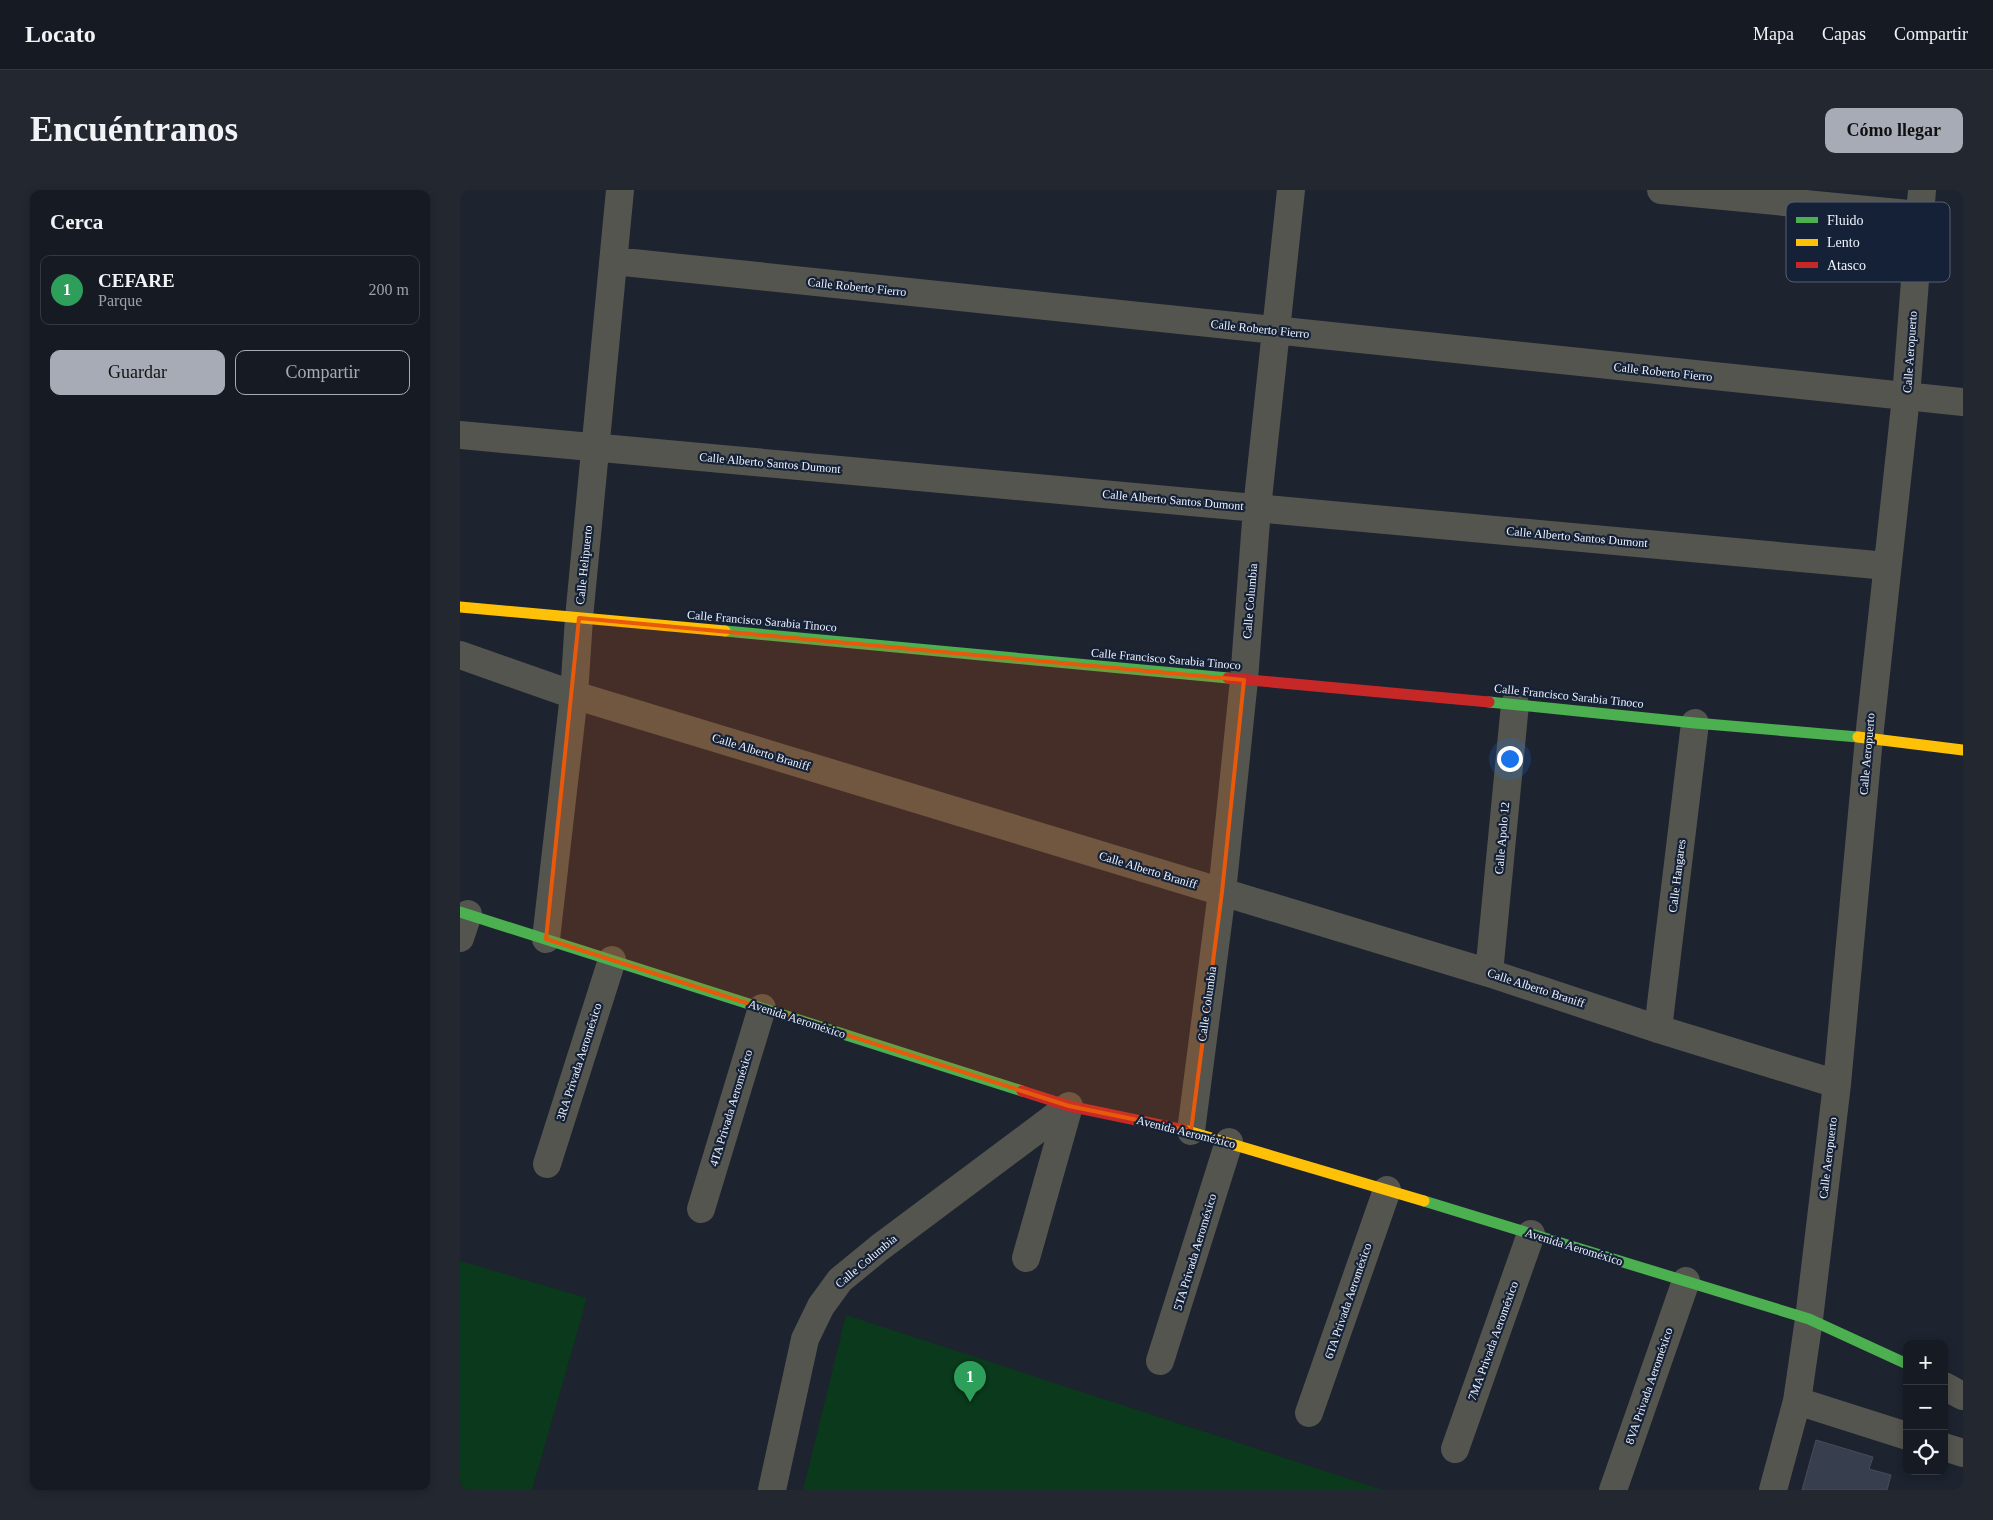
<!DOCTYPE html>
<html lang="es">
<meta charset="utf-8">
<style>
body{margin:0;font-family:Georgia,serif;background:#232730;color:#f1f3f6}
.controls{position:absolute;right:15px;bottom:15px;display:grid;overflow:hidden;border-radius:10px;box-shadow:0 2px 8px #0003}
.controls button{width:45px;height:45px;display:grid;place-items:center;padding:0;border:0;border-bottom:1px solid #353841;background:#161a23;color:#f1f3f6;font:25px sans-serif}
.you{position:absolute;left:1049px;top:568px;width:18px;height:18px;margin:-12px;border:4px solid #fff;border-radius:50%;background:#1a73e8;box-shadow:0 0 0 8px #1a73e833}
.badge{display:grid;place-items:center;width:32px;height:32px;border-radius:50%;background:#a6abb5;color:#fff;font-size:16px;font-weight:700}
.pin{position:absolute;translate:-50% -41px;filter:drop-shadow(0 1px 2px #0008)}
.pin::after{content:'';position:absolute;top:26px;width:18px;height:15px;background:inherit;clip-path:polygon(0 0,100% 0,50% 100%)}
.list{margin:0;padding:0;list-style:none}
h2{display:flex;justify-content:space-between;align-items:center;height:65px;margin:0;padding:0 20px;font-size:21px}
h2 small{font-size:16px;font-weight:400;color:#9ea1a6}
.list li{display:grid;grid-template-columns:32px 1fr auto;gap:15px;align-items:center;box-sizing:border-box;height:70px;margin:0 10px 10px;padding:0 10px;border:1px solid #353841;border-radius:10px}
.list b{display:block;font-size:19px;white-space:nowrap}
.list p{margin:0;font-size:16px;white-space:nowrap;color:#9ea1a6}
.list em{font-size:16px;font-style:normal;color:#9ea1a6}
.actions{display:flex;gap:10px;padding:15px 20px}
.actions a{flex:1;padding:11px 0;border:1px solid #a6abb5;border-radius:10px;text-align:center;font-size:18px;color:#a6abb5}
.actions .main{background:#a6abb5;color:#111}
.icon{flex:none;width:28px;height:28px;fill:none;stroke:currentColor;stroke-width:2;stroke-linecap:round;stroke-linejoin:round}
.map{position:relative;flex:none;width:1503px;height:1300px;overflow:hidden;border-radius:10px}
header{display:flex;align-items:center;gap:30px;box-sizing:border-box;height:70px;padding:0 25px;background:#161a23;border-bottom:1px solid #353841}
header strong{font-size:24px}
nav{display:flex;gap:28px;margin-inline-start:auto;font-size:18px}
.intro{display:flex;align-items:center;justify-content:space-between;box-sizing:border-box;height:120px;padding:0 30px}
h1{margin:0;font-size:35px}
.button{padding:12px 22px;border-radius:10px;background:#a6abb5;color:#111;font-size:18px;font-weight:700}
main{display:flex;gap:30px;padding:0 30px}
aside{flex:1;background:#161a23;border-radius:10px;box-shadow:0 2px 8px #0003}
.map>svg:first-child{display:block}
.green{fill:#0a391b}
.building{fill:#373f4f;stroke:#474d58}
.lines{fill:none;stroke-linecap:round;stroke-linejoin:round}
.street{stroke:#54554e;stroke-width:28}
.fast{stroke:#4caf50;stroke-width:11}
.slow{stroke:#ffc107;stroke-width:11}
.jam{stroke:#c62828;stroke-width:11}
.marked{fill:#e8590c;fill-opacity:0.2;stroke:#e8590c;stroke-width:4;stroke-linejoin:round}
.labels{text-anchor:middle;stroke-width:4.5;stroke-linejoin:round;paint-order:stroke}
.street-label{font-size:12px;fill:#eff4fd;stroke:#152137}
.key{fill:#152137;stroke:#566072;stroke-width:1}
.key-label{font-size:14px;fill:#eff4fd}
</style>
<header>
<strong>Locato</strong>
<nav><a>Mapa</a><a>Capas</a><a>Compartir</a></nav>
</header>
<div class="intro"><h1>Encuéntranos</h1><a class="button">Cómo llegar</a></div>
<main>
<aside>
<h2>Cerca<small></small></h2>
<ul class="list">
<li><span class="badge" style="background:#2e9e5b">1</span><div><b>CEFARE</b><p>Parque</p></div><em>200 m</em></li>
</ul>
<div class="actions"><a class="main">Guardar</a><a>Compartir</a></div>
</aside>
<div class="map">
<svg width="1503" height="1300" viewBox="0 0 1503 1300">
<rect width="100%" height="100%" fill="#1d232f"/>
<path class="green" d="M0,1071L127,1108L72,1300H0Z
M386,1125L923,1300H343Z"/>
<path class="building" d="M1356,1250L1413,1267L1409,1279L1431,1285L1427,1300H1342Z"/>
<g class="lines">
<path class="street" d="M1201,0L1459,25
M154,71L1503,212
M0,245L1427,376
M0,465L114,505L1029,783L1198,839L1377,894
M0,748L8,724
M86,749L114,505L119,428L160,0
M1029,783L1055,514
M1198,839L1235,533
M731,941L762,702L784,490L797,318L831,0
M87,974L152,770
M241,1019L302,818
M566,1068L609,916
M700,1171L769,952
M1484,1196L1503,1206
M1337,1211L1447,1246
M849,1223L927,1000
M1484,1257L1503,1263
M995,1259L1071,1044
M312,1300L345,1149L361,1116L380,1090L419,1058L609,916
M1153,1300L1226,1091
M1313,1300L1337,1211L1349,1129L1377,894L1409,548L1446,207L1462,0"/>
<path class="fast" d="M265,441L768,488
M1029,512L1235,533L1398,547
M0,722L562,901
M964,1011L1349,1129L1447,1174"/>
<path class="slow" d="M0,417L265,441
M1398,547L1503,560
M724,940L964,1011"/>
<path class="jam" d="M768,488L1029,512
M562,901L609,916L724,940"/>
</g>
<path class="marked" d="M119,428L784,490L762,702L731,941L609,916L86,749Z"/>
<g class="labels">
<g class="street-label">
<text transform="translate(397 97) rotate(6)" y="4">Calle Roberto Fierro</text>
<text transform="translate(800 139) rotate(6)" y="4">Calle Roberto Fierro</text>
<text transform="translate(1450 162) rotate(-86)" y="4">Calle Aeropuerto</text>
<text transform="translate(1203 182) rotate(6)" y="4">Calle Roberto Fierro</text>
<text transform="translate(310 273) rotate(5)" y="4">Calle Alberto Santos Dumont</text>
<text transform="translate(713 310) rotate(5)" y="4">Calle Alberto Santos Dumont</text>
<text transform="translate(1117 347) rotate(5)" y="4">Calle Alberto Santos Dumont</text>
<text transform="translate(124 375) rotate(-84)" y="4">Calle Helipuerto</text>
<text transform="translate(790 411) rotate(-85)" y="4">Calle Columbia</text>
<text transform="translate(302 431) rotate(5)" y="4">Calle Francisco Sarabia Tinoco</text>
<text transform="translate(706 469) rotate(5)" y="4">Calle Francisco Sarabia Tinoco</text>
<text transform="translate(1109 506) rotate(6)" y="4">Calle Francisco Sarabia Tinoco</text>
<text transform="translate(301 562) rotate(17)" y="4">Calle Alberto Braniff</text>
<text transform="translate(1407 564) rotate(-85)" y="4">Calle Aeropuerto</text>
<text transform="translate(1042 648) rotate(-85)" y="4">Calle Apolo 12</text>
<text transform="translate(688 680) rotate(17)" y="4">Calle Alberto Braniff</text>
<text transform="translate(1217 686) rotate(-83)" y="4">Calle Hangares</text>
<text transform="translate(1076 798) rotate(18)" y="4">Calle Alberto Braniff</text>
<text transform="translate(747 814) rotate(-82)" y="4">Calle Columbia</text>
<text transform="translate(337 829) rotate(18)" y="4">Avenida Aeroméxico</text>
<text transform="translate(119 872) rotate(-72)" y="4">3RA Privada Aeroméxico</text>
<text transform="translate(271 918) rotate(-73)" y="4">4TA Privada Aeroméxico</text>
<text transform="translate(726 942) rotate(14)" y="4">Avenida Aeroméxico</text>
<text transform="translate(1368 968) rotate(-83)" y="4">Calle Aeropuerto</text>
<text transform="translate(1114 1057) rotate(17)" y="4">Avenida Aeroméxico</text>
<text transform="translate(735 1062) rotate(-73)" y="4">5TA Privada Aeroméxico</text>
<text transform="translate(406 1071) rotate(-40)" y="4">Calle Columbia</text>
<text transform="translate(888 1111) rotate(-71)" y="4">6TA Privada Aeroméxico</text>
<text transform="translate(1033 1151) rotate(-70)" y="4">7MA Privada Aeroméxico</text>
<text transform="translate(1189 1196) rotate(-71)" y="4">8VA Privada Aeroméxico</text>
</g>
</g>
<rect x="1326" y="12" width="164" height="80" rx="8" class="key"/>
<rect x="1336" y="27" width="22" height="6" fill="#4caf50"/>
<rect x="1336" y="49" width="22" height="7" fill="#ffc107"/>
<rect x="1336" y="72" width="22" height="6" fill="#c62828"/>
<g class="key-label">
<text x="1367" y="35">Fluido</text>
<text x="1367" y="57">Lento</text>
<text x="1367" y="80">Atasco</text>
</g>
</svg>
<div class="controls">
<button>+</button>
<button>−</button>
<button><svg class="icon" aria-label="locate" viewBox="0 0 24 24"><circle cx="12" cy="12" r="6"/><path d="M12 2v4M12 18v4M2 12h4M18 12h4"/></svg></button>
</div>
<div class="you"></div>
<div class="pin badge" style="left:510px;top:1212px;background:#2e9e5b">1</div>
</div>
</main>
